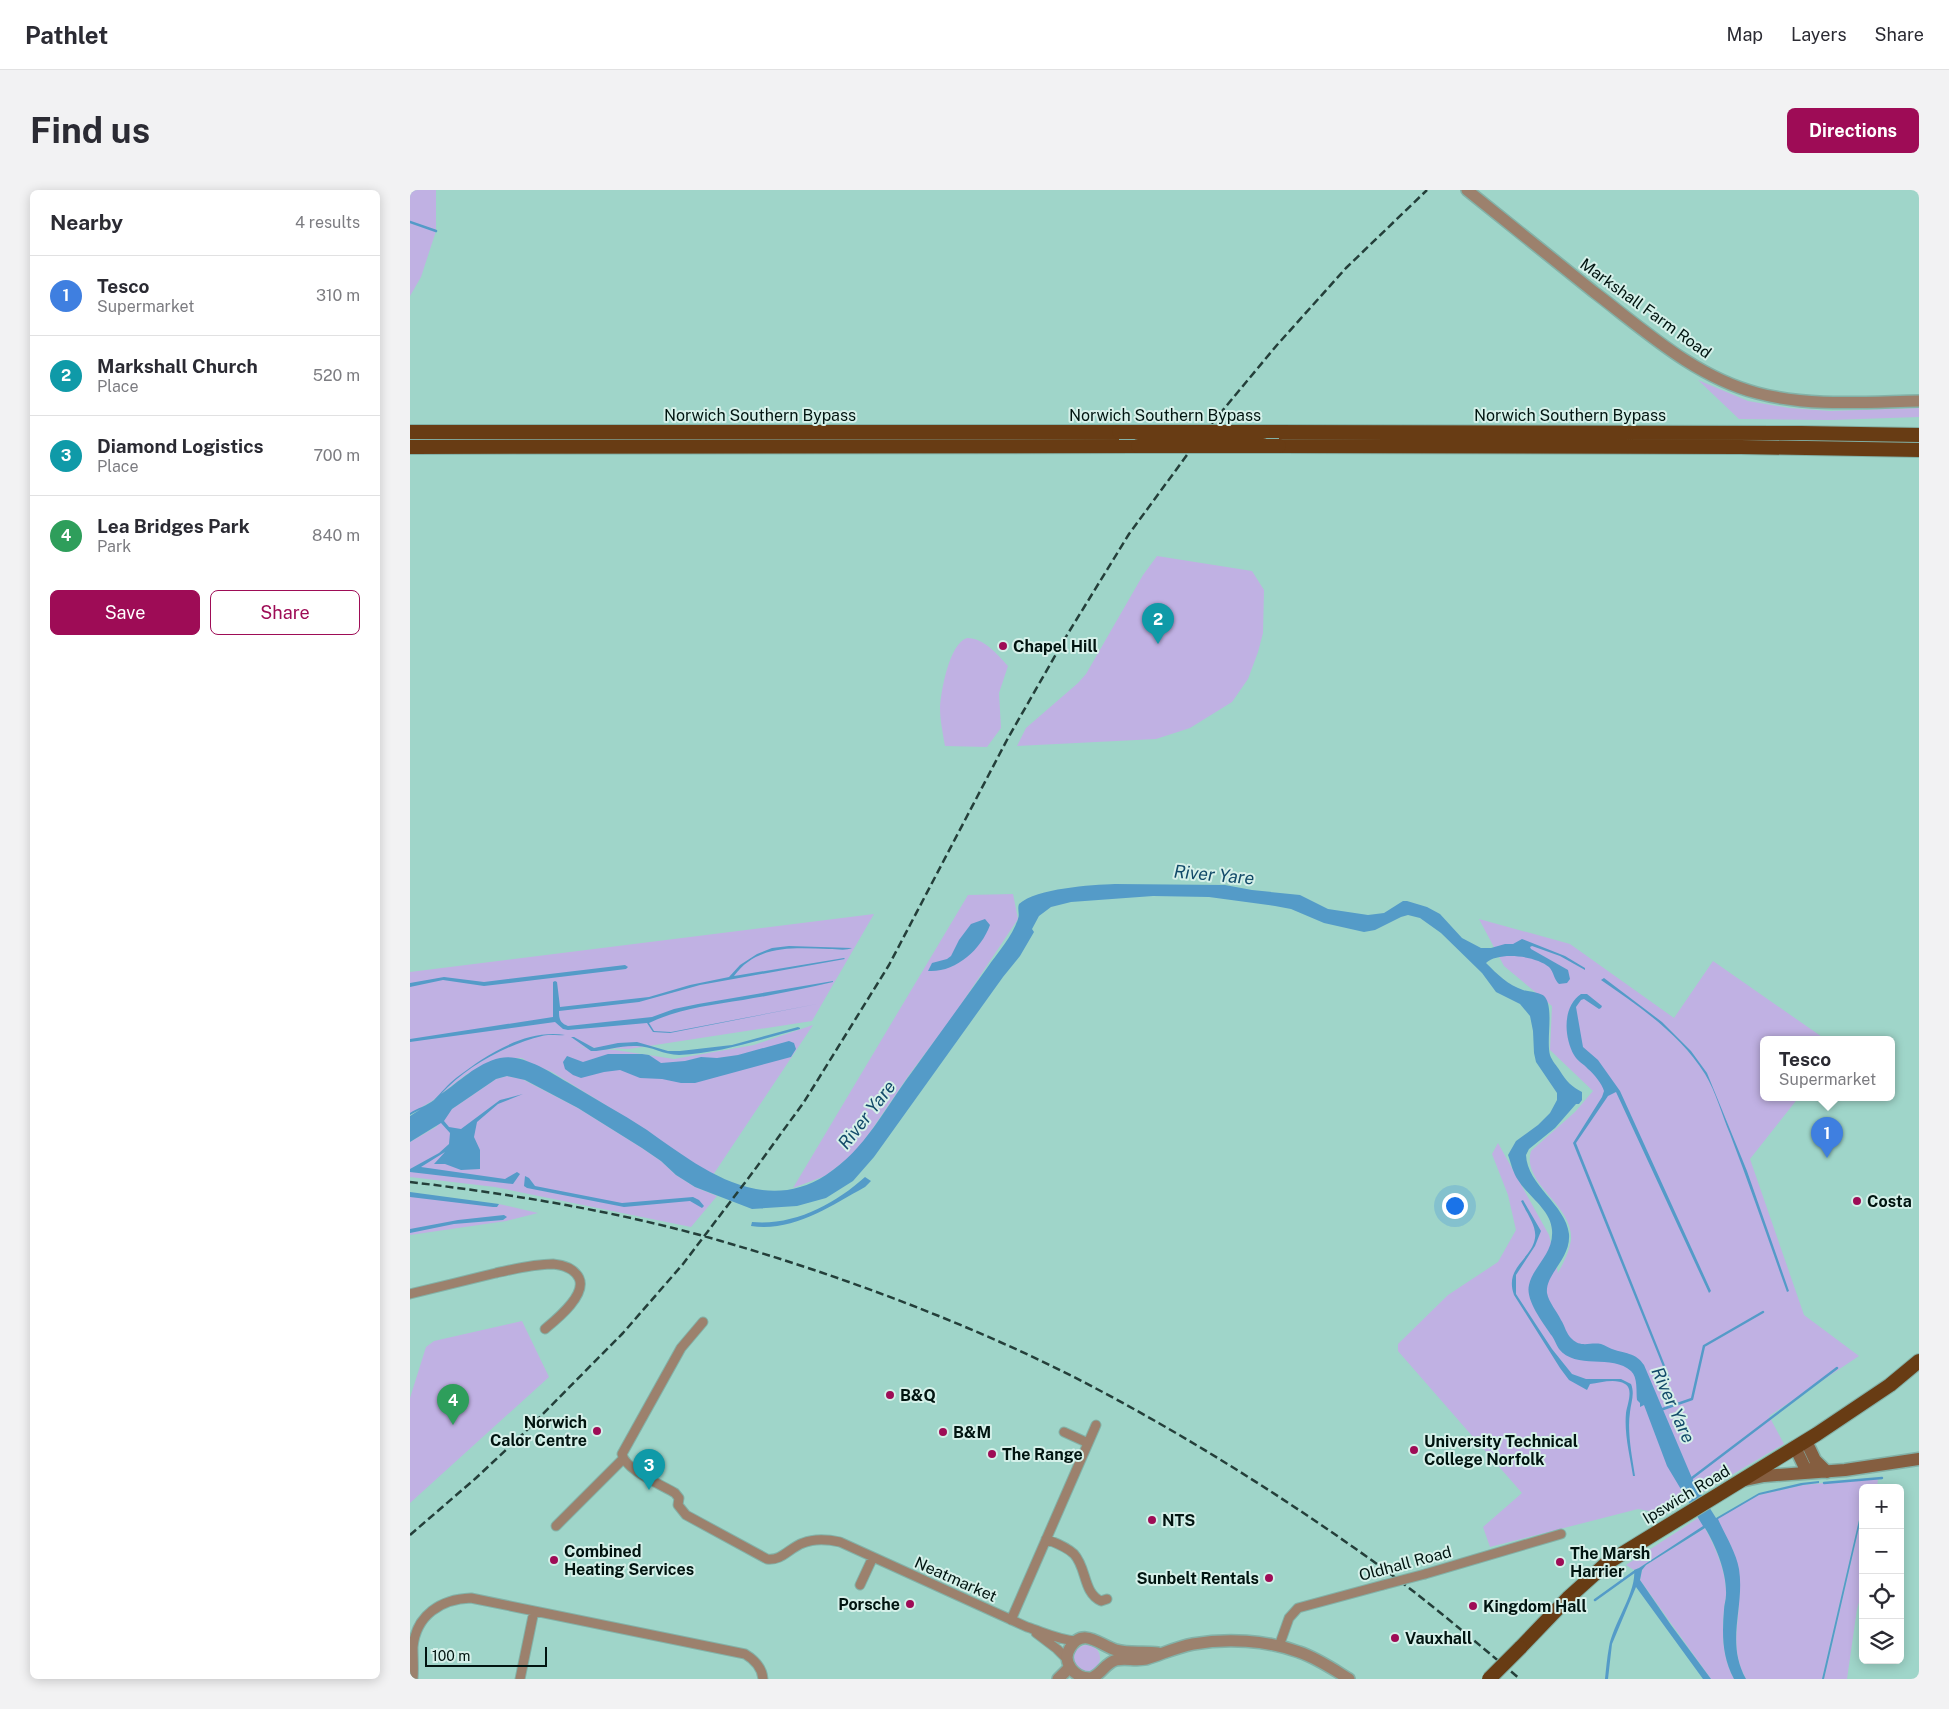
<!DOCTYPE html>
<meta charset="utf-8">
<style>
body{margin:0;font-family:"Public Sans",sans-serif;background:#f2f2f3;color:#2b2b33}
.controls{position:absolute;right:15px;bottom:15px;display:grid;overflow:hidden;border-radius:8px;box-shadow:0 2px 12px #0003}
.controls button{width:45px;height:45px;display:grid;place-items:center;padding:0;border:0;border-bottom:1px solid #e1e1e2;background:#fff;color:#2b2b33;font:25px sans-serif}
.scale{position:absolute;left:15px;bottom:12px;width:122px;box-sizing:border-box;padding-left:5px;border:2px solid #011410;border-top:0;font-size:14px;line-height:18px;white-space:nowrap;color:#011410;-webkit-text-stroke:4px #d5f0e9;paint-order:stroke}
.you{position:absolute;left:1044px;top:1015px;width:18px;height:18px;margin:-12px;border:4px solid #fff;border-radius:50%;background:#1a73e8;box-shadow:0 0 0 8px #1a73e833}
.badge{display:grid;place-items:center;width:32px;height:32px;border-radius:50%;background:#9e0c56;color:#fff;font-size:16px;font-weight:700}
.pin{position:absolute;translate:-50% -41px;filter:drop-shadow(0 1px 2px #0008)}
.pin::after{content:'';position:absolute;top:26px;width:18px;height:15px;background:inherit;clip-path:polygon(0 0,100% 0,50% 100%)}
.popup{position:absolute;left:1350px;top:846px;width:135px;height:65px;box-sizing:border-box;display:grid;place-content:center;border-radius:8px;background:#fff;filter:drop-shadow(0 1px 4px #0005);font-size:16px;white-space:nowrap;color:#7c7c81}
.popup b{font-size:19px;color:#2b2b33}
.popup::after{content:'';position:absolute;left:50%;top:100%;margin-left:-10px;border:10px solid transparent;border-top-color:#fff}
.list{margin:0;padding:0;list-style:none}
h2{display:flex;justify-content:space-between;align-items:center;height:65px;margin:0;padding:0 20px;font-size:21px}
h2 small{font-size:16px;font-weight:400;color:#7c7c81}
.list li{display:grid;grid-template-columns:32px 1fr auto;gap:15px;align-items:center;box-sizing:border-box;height:80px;padding:0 20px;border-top:1px solid #e1e1e2}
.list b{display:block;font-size:19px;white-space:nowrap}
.list p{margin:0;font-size:16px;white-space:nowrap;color:#7c7c81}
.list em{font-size:16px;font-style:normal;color:#7c7c81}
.actions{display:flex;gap:10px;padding:15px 20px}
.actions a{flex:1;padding:11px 0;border:1px solid #9e0c56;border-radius:8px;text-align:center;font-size:18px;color:#9e0c56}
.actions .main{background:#9e0c56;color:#fff}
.icon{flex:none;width:28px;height:28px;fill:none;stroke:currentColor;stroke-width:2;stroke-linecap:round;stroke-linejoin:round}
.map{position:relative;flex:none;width:1509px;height:1489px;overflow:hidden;border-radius:8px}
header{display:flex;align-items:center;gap:30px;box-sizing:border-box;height:70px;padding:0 25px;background:#fff;border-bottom:1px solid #e1e1e2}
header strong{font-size:24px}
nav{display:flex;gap:28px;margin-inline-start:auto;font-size:18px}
.intro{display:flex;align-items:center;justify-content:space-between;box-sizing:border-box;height:120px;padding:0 30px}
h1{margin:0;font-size:35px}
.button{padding:12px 22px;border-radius:8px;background:#9e0c56;color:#fff;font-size:18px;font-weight:700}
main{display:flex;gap:30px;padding:0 30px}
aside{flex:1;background:#fff;border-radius:8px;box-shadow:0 2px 12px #0003}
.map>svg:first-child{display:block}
.green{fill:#c0b1e3}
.water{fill:#549bc8}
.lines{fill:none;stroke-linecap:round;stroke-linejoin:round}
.stream{stroke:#549bc8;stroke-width:2.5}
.minor-casing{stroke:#83b2a8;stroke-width:11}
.tertiary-casing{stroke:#83b2a8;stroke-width:14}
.secondary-casing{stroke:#83b2a8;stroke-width:15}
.trunk-casing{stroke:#83b2a8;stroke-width:16}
.minor{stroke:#9c816d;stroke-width:9}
.tertiary{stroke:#9c816d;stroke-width:11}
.secondary{stroke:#855e40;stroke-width:12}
.trunk{stroke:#683c14;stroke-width:14}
.rail{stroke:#243f3a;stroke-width:2.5;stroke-dasharray:8 4;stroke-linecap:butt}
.minor-bridge-casing{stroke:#83b2a8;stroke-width:11;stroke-linecap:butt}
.trunk-bridge-casing{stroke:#83b2a8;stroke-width:16;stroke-linecap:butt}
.minor-bridge{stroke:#9c816d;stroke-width:9}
.trunk-bridge{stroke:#683c14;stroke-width:14}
.poi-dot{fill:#9e0c56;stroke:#d5f0e9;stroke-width:2}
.labels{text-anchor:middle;stroke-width:4;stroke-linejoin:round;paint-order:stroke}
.street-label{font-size:16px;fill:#011410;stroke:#d5f0e9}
.poi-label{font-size:16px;font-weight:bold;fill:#011410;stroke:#d5f0e9;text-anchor:start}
.water-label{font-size:18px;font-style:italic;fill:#124a69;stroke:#d5f0e9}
</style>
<header>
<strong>Pathlet</strong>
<nav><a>Map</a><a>Layers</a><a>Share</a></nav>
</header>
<div class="intro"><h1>Find us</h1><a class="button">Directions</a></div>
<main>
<aside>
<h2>Nearby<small>4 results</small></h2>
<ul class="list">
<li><span class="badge" style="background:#3f7fe0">1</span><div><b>Tesco</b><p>Supermarket</p></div><em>310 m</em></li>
<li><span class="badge" style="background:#0f9aa8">2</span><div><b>Markshall Church</b><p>Place</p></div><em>520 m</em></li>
<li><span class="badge" style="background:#0f9aa8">3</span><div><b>Diamond Logistics</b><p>Place</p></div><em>700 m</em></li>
<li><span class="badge" style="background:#2e9e5b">4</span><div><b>Lea Bridges Park</b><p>Park</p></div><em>840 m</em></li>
</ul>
<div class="actions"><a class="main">Save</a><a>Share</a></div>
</aside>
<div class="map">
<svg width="1509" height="1489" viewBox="0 0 1509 1489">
<rect width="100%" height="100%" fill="#9fd5c9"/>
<path class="green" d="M0,0H26V41L11,87L0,106Z
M1288,190L1338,211L1379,218L1420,221L1509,218V227L1421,230L1329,229Z
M747,366L842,381L854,400L853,443L848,462L838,489L822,512L780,538L746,549L607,556L616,538L668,493L676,484L733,385Z
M557,448C574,448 587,464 598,476L589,503L591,538L577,557L535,556C533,544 530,530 530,518C531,501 539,454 557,448Z
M603,704L608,729L544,825L499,885L452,954L440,967L415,986L383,998L558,705Z
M464,724L402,831L219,859L163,857L205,860L264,869L344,855L403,835L303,985L261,959L236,940L142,882L120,873L112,868H90L57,884L22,911L0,924V782Z
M1069,729L1160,754L1264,828L1303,771L1415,849H1353V907H1389L1340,969L1394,1125L1449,1166L1359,1226L1374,1254L1256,1324L1228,1319L1080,1357L1073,1337L1112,1303L988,1161V1154L1038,1105L1088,1072L1106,1040L1098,1005L1082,964L1088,953L1139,1045L1148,1083C1154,1072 1159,1062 1161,1050C1164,1015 1111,994 1121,961L1165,922L1183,901L1140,860L1142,816L1094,776Z
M97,886L112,889L168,918L232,958L251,971L266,985L285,997L307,1006L281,1037L85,997L0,987V952L26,937L42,919L86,889Z
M0,1006L87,1017L89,1014L128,1023L96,1031L0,1045Z
M112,1131L139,1187L0,1313V1208L16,1157L24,1151Z
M1468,1288L1467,1298H1453V1313L1412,1489H1336C1318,1457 1331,1431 1329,1398C1328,1389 1328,1377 1325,1368C1322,1355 1313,1342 1307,1329L1349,1305L1393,1295Z
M1453,1320V1399L1447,1419L1437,1489H1414Z
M1288,1328L1294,1336L1229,1378L1224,1380L1216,1375Z
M1295,1338C1305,1357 1317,1382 1316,1405C1316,1410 1314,1415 1314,1420C1312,1444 1312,1467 1324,1489H1301L1230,1390L1232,1380L1236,1375Z
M664 1468a13 13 0 1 1 26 0a13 13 0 1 1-26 0Z"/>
<path class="water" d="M705,694L815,695L842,700L890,705L918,719L958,725L974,723L993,711H997L1017,717L1030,724L1052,748L1071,758H1081L1095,754H1103L1112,749L1155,766L1175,778V780L1150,766L1122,756L1120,757L1121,759L1158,780L1160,789L1157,793L1149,794C1144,790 1144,782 1139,777C1126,766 1089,761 1076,773C1087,784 1098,795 1113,800C1119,802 1131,802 1135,807C1144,819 1136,850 1140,865C1142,871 1147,876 1150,881C1156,891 1162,897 1172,902V910L1169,914H1166L1145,938L1119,959L1116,965C1117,995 1156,1015 1159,1044C1161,1069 1135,1084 1137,1103C1139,1113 1147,1121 1151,1130C1155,1136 1156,1144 1162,1149C1171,1158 1180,1152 1191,1154C1195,1155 1200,1159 1205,1160C1217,1164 1226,1163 1234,1175L1282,1288L1291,1304L1306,1328L1349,1303L1391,1293L1409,1291V1293L1393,1295L1349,1305L1308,1329C1315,1345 1326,1362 1329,1379C1335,1417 1315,1452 1336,1489H1324C1312,1467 1312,1444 1314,1420C1314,1415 1316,1410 1316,1405C1317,1383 1306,1356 1295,1338L1236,1375L1232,1380L1230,1390L1261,1435L1301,1489H1293L1226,1397L1202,1454L1198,1489H1195C1196,1479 1197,1468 1199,1457C1203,1434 1227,1401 1224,1380L1229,1378L1293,1336L1257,1276L1234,1215L1230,1217V1213L1227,1210C1226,1202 1228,1187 1221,1181C1203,1164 1165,1180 1149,1159C1146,1155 1145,1150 1142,1146C1134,1134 1115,1110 1119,1095C1123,1076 1144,1064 1142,1040C1141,1020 1118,1006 1108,990C1103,983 1101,973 1098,965L1106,951L1128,935L1140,923L1147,910V903L1126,872L1124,863L1123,841L1120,826L1110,814L1086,802L1072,783L1031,743L1010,728L998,725L991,727L965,740L954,742L914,733L881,719L865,716L799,707L743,706L661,712L641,717L629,726L622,739L624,742L610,766L593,787L464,967L443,991L416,1008L387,1016L342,1019L285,997L266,985L251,971L232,958L168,918L115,890L97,886L86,889L42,919L34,931L39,937L51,939L90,910L113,904L88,914L67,932L64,947L70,960V979L51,980L35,974H24L35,962L11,977L95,989L107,982L110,984L103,994L0,982V979L29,963L39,954L40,943L31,933L0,952V926L11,919L0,925V923C7,918 17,916 24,910C31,903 38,894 46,888C76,865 115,839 155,845C147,846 139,844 132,846C95,855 56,877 31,904C49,892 67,873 90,868C111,863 139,881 157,892C183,908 211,923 237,940C288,976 351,1027 416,985C455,960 475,918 502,882C527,847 552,813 577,778C588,762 602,747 608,729C610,724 607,719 609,714C627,698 681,695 705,694Z
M575,729L580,735C571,760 545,783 518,781L522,773L537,769L541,766L549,750L561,734Z
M379,756L442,758C436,761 426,759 419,759C384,758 347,754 324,786L434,768L435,769L290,795L229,812L149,821C149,829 150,833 158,836L242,827L264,819L288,814L423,791V792C393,799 363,805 333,810C301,815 268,819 239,833L244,841L261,842L407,814L260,843L243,842L237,833L158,840L153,839L145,832L0,852V849L143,827V792L145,791L147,792L150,817L239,807L280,795L319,787L330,775L347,764L362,758Z
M215,775L218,777L216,779L74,796L33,790L0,797V793L34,787L74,792Z
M1194,788L1252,832L1281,861L1297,883L1337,981L1379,1101L1377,1102C1358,1049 1340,996 1320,944C1312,925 1306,902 1295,884C1270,844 1230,817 1191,790Z
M1171,804H1177L1192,816L1191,818L1189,819L1174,809L1171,810L1166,817L1173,857L1188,870L1210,901L1301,1101L1299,1103L1206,902L1198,906L1166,953L1260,1188L1258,1189L1163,953L1192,907L1194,901C1192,894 1184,884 1178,879C1174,874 1167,871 1164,865C1154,847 1152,817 1171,804Z
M388,837L390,838V839C349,850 311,863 269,865C254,865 241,856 227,856C211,855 196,861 181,861L161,847H164L184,858L208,853L227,852L258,861H270L322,855Z
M379,851L384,853L386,859L381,867L285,893H271L252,889L230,888L210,880L194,882L171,888L163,885L155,879L153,872L157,866L173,872L198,864H232L239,865L251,873L275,871L291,867L307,868L328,865Z
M115,986L119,988L125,996L212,1013L283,1007L289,1010L294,1016L292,1018L280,1011L214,1017L117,998L114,996Z
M455,987L461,991L455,997C419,1017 383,1042 341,1036L342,1032C384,1036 425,1014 455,987Z
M0,1002L89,1014L87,1017H83L0,1007Z
M1113,1010L1131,1041L1125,1056L1106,1085V1104L1142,1159L1162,1184L1176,1189H1211L1221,1194C1225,1204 1221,1212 1220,1222C1217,1242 1222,1266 1225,1286H1223C1220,1266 1214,1244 1216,1223C1217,1215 1224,1199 1215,1194C1205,1188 1190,1193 1180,1194L1177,1200L1159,1190L1150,1178L1104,1105C1094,1077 1122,1069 1125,1048C1127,1036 1116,1022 1111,1011Z
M94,1025L97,1027L93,1030L44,1034L0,1043V1039L48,1030Z
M1453,1313V1320L1414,1489H1412Z"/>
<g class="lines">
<path class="stream" d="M0,32L26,41
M1253,1219L1282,1209L1294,1156L1353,1122
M1282,1288L1427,1178
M1414,1293L1472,1288
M1185,1410L1224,1382"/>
<defs>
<path id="minor" d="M0,1104C29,1097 57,1090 86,1083C105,1079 123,1074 143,1074C153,1075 164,1078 169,1088C177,1105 147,1129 135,1139
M293,1132L271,1158L212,1264C215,1280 252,1295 265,1303L269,1308L268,1315L276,1325L357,1369C372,1371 379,1358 393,1353C405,1348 417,1349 430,1352L617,1437C633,1442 649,1450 666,1451
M654,1242L678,1253
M146,1336L213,1269
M636,1349C646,1353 657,1357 664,1364C677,1378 673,1403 691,1411L697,1409
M1015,1384L1151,1344
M450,1395L463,1367
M601,1430L686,1235
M626,1443L647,1459L657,1469
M869,1456L879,1428L888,1418L973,1395
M3,1489C4,1479 3,1468 3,1457C6,1425 31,1409 61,1408L335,1464C345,1470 352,1477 353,1489
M110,1489L124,1421"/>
<path id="tertiary" d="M1057,0C1099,34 1142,68 1184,102C1234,140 1285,187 1347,203C1399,217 1456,212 1509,211
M748,1463C734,1461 719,1464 706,1460C691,1456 673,1436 660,1458C651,1472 665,1489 681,1488C691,1485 695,1473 706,1470C715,1468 726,1471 736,1469C752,1464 767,1457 783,1454C817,1448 856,1450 889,1462C907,1468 923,1479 939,1489
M648,1489L659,1478"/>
<path id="secondary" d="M1396,1251L1405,1270L1417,1282
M1385,1257L1395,1278L1406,1282
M1335,1290L1354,1286L1435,1280L1509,1269"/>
<path id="trunk" d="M0,242H709
M853,242L1391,243L1509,245
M869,256L1331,257L1509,260
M0,257L728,256
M1110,1458L1158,1408L1197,1373L1407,1244L1480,1195L1509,1171"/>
</defs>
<use href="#minor" class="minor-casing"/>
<use href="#tertiary" class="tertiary-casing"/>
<use href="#secondary" class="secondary-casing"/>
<use href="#trunk" class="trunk-casing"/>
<use href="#minor" class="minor"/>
<use href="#tertiary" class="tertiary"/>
<use href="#secondary" class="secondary"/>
<use href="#trunk" class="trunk"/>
<path class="rail" d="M0,992C102,1004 212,1022 311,1051C429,1085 555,1132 664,1187C767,1240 866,1302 960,1369C1012,1406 1061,1448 1110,1489
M0,1345L66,1288L115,1242L213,1143L273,1074L343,982L394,912L479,775L598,548L657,445L719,344L788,250L867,155L936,78L1017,0"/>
<defs>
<path id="minor-bridge" d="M973,1395L1015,1384"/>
<path id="trunk-bridge" d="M709,242H853
M728,256H869
M1079,1489L1110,1458"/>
</defs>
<use href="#minor-bridge" class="minor-bridge-casing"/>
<use href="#trunk-bridge" class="trunk-bridge-casing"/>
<use href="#minor-bridge" class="minor-bridge"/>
<use href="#trunk-bridge" class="trunk-bridge"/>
</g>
<g class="poi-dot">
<circle cx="593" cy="456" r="5"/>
<circle cx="1447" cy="1011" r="5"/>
<circle cx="480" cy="1205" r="5"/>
<circle cx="187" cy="1241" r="5"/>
<circle cx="533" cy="1242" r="5"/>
<circle cx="1004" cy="1260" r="5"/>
<circle cx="582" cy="1264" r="5"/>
<circle cx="742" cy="1330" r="5"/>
<circle cx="144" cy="1370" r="5"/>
<circle cx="1150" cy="1372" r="5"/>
<circle cx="859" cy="1388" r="5"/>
<circle cx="500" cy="1414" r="5"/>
<circle cx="1063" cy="1416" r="5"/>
<circle cx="985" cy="1448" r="5"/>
</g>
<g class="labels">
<g class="street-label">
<text transform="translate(1236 118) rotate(36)" y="6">Markshall Farm Road</text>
<text x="350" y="231">Norwich Southern Bypass</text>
<text x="755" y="231">Norwich Southern Bypass</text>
<text x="1160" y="231">Norwich Southern Bypass</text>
<text transform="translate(1276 1304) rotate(-31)" y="6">Ipswich Road</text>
<text transform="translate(995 1373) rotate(-15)" y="6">Oldhall Road</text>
<text transform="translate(546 1389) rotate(24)" y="6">Neatmarket</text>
</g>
<g class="poi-label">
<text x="603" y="462">Chapel Hill</text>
<text x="1457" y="1017">Costa</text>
<text x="490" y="1211">B&amp;Q</text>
<text x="177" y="1238" text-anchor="end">Norwich<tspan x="177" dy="18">Calor Centre</tspan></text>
<text x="543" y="1248">B&amp;M</text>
<text x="1014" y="1257">University Technical<tspan x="1014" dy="18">College Norfolk</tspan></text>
<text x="592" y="1270">The Range</text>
<text x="752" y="1336">NTS</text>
<text x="154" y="1367">Combined<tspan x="154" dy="18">Heating Services</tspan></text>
<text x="1160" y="1369">The Marsh<tspan x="1160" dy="18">Harrier</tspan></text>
<text x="849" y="1394" text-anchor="end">Sunbelt Rentals</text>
<text x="490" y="1420" text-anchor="end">Porsche</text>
<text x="1073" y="1422">Kingdom Hall</text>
<text x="995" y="1454">Vauxhall</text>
</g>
<g class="water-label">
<text transform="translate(804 685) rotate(5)" y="6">River Yare</text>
<text transform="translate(457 925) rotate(-52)" y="6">River Yare</text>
<text transform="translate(1263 1215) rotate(66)" y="6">River Yare</text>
</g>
</g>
</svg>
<div class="controls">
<button>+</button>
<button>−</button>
<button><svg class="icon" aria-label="locate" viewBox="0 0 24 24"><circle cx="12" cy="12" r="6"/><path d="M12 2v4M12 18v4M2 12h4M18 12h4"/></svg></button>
<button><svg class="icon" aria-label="layers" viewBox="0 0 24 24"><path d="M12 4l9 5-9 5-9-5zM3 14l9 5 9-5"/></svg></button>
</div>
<div class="scale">100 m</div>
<div class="you"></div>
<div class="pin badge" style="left:1417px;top:968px;background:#3f7fe0">1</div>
<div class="popup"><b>Tesco</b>Supermarket</div>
<div class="pin badge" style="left:748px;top:454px;background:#0f9aa8">2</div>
<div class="pin badge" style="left:239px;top:1300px;background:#0f9aa8">3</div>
<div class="pin badge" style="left:43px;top:1235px;background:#2e9e5b">4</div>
</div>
</main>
